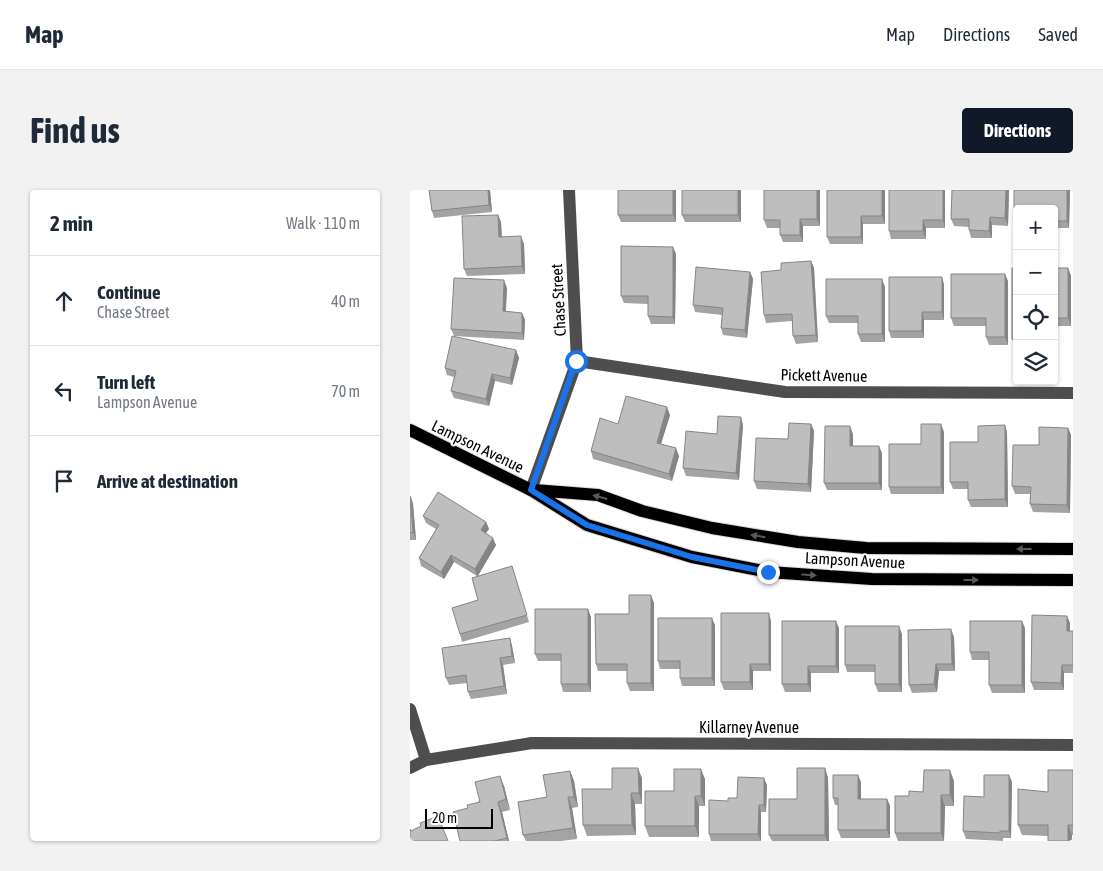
<!DOCTYPE html>
<meta charset="utf-8">
<style>
body{margin:0;font-family:"Asap Condensed",sans-serif;background:#f2f2f3;color:#1f2937}
.controls{position:absolute;right:15px;top:15px;display:grid;overflow:hidden;border-radius:5px;box-shadow:0 1px 4px #0004}
.controls button{width:45px;height:45px;display:grid;place-items:center;padding:0;border:0;border-bottom:1px solid #e0e1e3;background:#fff;color:#1f2937;font:25px sans-serif}
.scale{position:absolute;left:15px;bottom:12px;width:68px;box-sizing:border-box;padding-left:5px;border:2px solid #000;border-top:0;font-size:14px;line-height:18px;white-space:nowrap;color:#000;-webkit-text-stroke:4px #fff;paint-order:stroke}
.stop{position:absolute;width:15px;height:15px;margin:-11px;border:4px solid #1a73e8;border-radius:50%;background:#fff}
.stop.end{background:#1a73e8;border-color:#fff;box-shadow:0 1px 5px #0008}
.list{margin:0;padding:0;list-style:none}
h2{display:flex;justify-content:space-between;align-items:center;height:65px;margin:0;padding:0 20px;font-size:21px}
h2 small{font-size:16px;font-weight:400;color:#747a83}
.list li{display:grid;grid-template-columns:32px 1fr auto;gap:15px;align-items:center;box-sizing:border-box;height:90px;padding:0 20px;border-top:1px solid #e0e1e3}
.list b{display:block;font-size:19px;white-space:nowrap}
.list p{margin:0;font-size:16px;white-space:nowrap;color:#747a83}
.list em{font-size:16px;font-style:normal;color:#747a83}
.icon{flex:none;width:28px;height:28px;fill:none;stroke:currentColor;stroke-width:2;stroke-linecap:round;stroke-linejoin:round}
.map{position:relative;flex:none;width:663px;height:651px;overflow:hidden;border-radius:5px}
header{display:flex;align-items:center;gap:30px;box-sizing:border-box;height:70px;padding:0 25px;background:#fff;border-bottom:1px solid #e0e1e3}
header strong{font-size:24px}
nav{display:flex;gap:28px;margin-inline-start:auto;font-size:18px}
.intro{display:flex;align-items:center;justify-content:space-between;box-sizing:border-box;height:120px;padding:0 30px}
h1{margin:0;font-size:35px}
.button{padding:12px 22px;border-radius:5px;background:#111827;color:#fff;font-size:18px;font-weight:700}
main{display:flex;gap:30px;padding:0 30px}
aside{flex:1;background:#fff;border-radius:5px;box-shadow:0 1px 4px #0004}
.map>svg:first-child{display:block}
.lines{fill:none;stroke-linecap:round;stroke-linejoin:round}
.major-casing{stroke:#dbdbdb;stroke-width:14}
.minor{stroke:#4e4e4e;stroke-width:12}
.major{stroke:#000;stroke-width:12}
.wall{fill:#a3a3a3}
.shaded-wall{fill:#858585}
.building{fill:#bebebe;stroke:#858585}
.oneway{fill:#595959}
.route{stroke:#1a73e8;stroke-width:6}
.labels{text-anchor:middle;stroke-width:4;stroke-linejoin:round;paint-order:stroke}
.street-label{font-size:16px;fill:#000;stroke:#fff}
</style>
<header>
<strong>Map</strong>
<nav><a>Map</a><a>Directions</a><a>Saved</a></nav>
</header>
<div class="intro"><h1>Find us</h1><a class="button">Directions</a></div>
<main>
<aside>
<h2>2 min<small>Walk · 110 m</small></h2>
<ul class="list">
<li><svg class="icon" aria-label="ahead" viewBox="0 0 24 24"><path d="M12 20V5M6 11l6-6 6 6"/></svg><div><b>Continue</b><p>Chase Street</p></div><em>40 m</em></li>
<li><svg class="icon" aria-label="left" viewBox="0 0 24 24"><path d="M17 20v-9H6M10 6l-5 5 5 5"/></svg><div><b>Turn left</b><p>Lampson Avenue</p></div><em>70 m</em></li>
<li><svg class="icon" aria-label="arrive" viewBox="0 0 24 24"><path d="M6 21V4h12l-3 4 3 4H6"/></svg><div><b>Arrive at destination</b></div></li>
</ul>
</aside>
<div class="map">
<svg width="663" height="651" viewBox="0 0 663 651">
<rect width="100%" height="100%" fill="#fff"/>
<g class="lines">
<defs>
<path id="major" d="M0,240L121,300L177,335L282,367L358,382L462,389L663,390
M124,300L188,305L232,321L302,338L388,352L456,358L663,359"/>
</defs>
<use href="#major" class="major-casing"/>
<path class="minor" d="M167,171L375,202L663,203
M121,300L167,171L159,0
M0,519L16,570
M0,578L16,570L122,553L663,555"/>
<use href="#major" class="major"/>
</g>
<path class="wall" d="M19,0H80L82,22L24,28L22,21Z
M266,0V32H211L208,25Z
M331,0V32H275L272,25Z
M410,0V36H393V52H373L370,45V38H357L354,30Z
M475,0V34H453V54H420L417,47Z
M535,0V38H516V49H481L479,41Z
M542,0H599L598,36L582,35V48H561L559,40V37L544,36L541,29Z
M604,0H660L659,38H644V19H607L606,54L604,46Z
M88,25L91,32L92,47L114,54L115,84L57,86L54,79Z
M263,57L266,64L265,134H241L238,126V114L214,113L211,106Z
M401,71L404,78L408,152L386,154L383,146L382,131L356,133L354,125L371,80Z
M607,78V157H605L602,149Z
M644,78H658L661,86V136H644Z
M340,82L343,89L337,148L313,145L311,138L312,125L285,122L283,115Z
M598,91V155H579L576,147V136H544L541,128Z
M534,94V130H514V148H481L479,141Z
M475,97V152H451L448,144V133H419L416,126Z
M97,98L96,122L112,123L115,130L114,150L44,146L41,139Z
M106,160L109,168L102,195L85,191L79,216L44,208L41,201L44,187L37,185L35,178Z
M260,225L251,254L269,266L262,291L183,269L181,261L208,234Z
M401,234L404,241L401,302L347,299L344,291L378,249Z
M333,235L329,290L276,286L273,278L307,244Z
M595,235L597,243L598,317H561L558,310V299H543L540,292L568,252Z
M658,238L661,245L660,323L623,322L620,314V304H605L602,296L629,255Z
M534,242V304H481L479,297L511,254Z
M443,244V256L472,263V300H417L414,293Z
M0,306L3,314L6,350H0Z
M13,326L76,332L79,339L76,343L86,355L68,386L102,376L119,432L52,452L50,444L68,410L67,386L44,372L34,389L11,376L9,368L26,339L16,333Z
M244,413V501H220L217,493V481H188L186,474L219,424Z
M181,427V502H153L151,494V471H128L125,464Z
M361,431V481H343V500H314L311,492Z
M660,433V441H663V483H654V500H624L621,492Z
M305,435V496H272L270,488V479H250L248,471Z
M429,438V483H401V502H375L372,494Z
M615,438V503H582L579,495V470H562L560,462Z
M492,444V502H468L465,494V482H437L435,475Z
M544,447L545,481H529L527,502L502,503L499,495Z
M100,448L102,456L105,473L93,475L97,504L61,509L58,502L57,493L39,495L36,488Z
M415,578L418,588L419,651H362L359,645L387,609Z
M663,580V645H662V651L638,646L612,645L608,635L638,602Z
M160,581L164,591L168,617L162,618L167,649L151,651H116L113,645L137,607Z
M599,585L602,592L601,648H593V651L556,649L553,641L574,607Z
M232,588V614H225L226,645L177,646L173,635L202,599Z
M295,589V616H289V647H239L235,636L264,601Z
M544,591V616H535L534,651H488L485,643L499,606L513,602Z
M451,592V609H477L480,616V648H431L428,640V615H425L423,608Z
M357,595L356,622H351V651H301L299,644L318,611L327,608Z
M94,596L100,620L92,622L99,651H50L58,618Z"/>
<path class="shaded-wall" d="M78,0H80L82,22L79,15Z
M263,0H266V32L263,25Z
M328,0H331V32L328,25Z
M407,0H410V36L407,29Z
M472,0H475V34L472,26Z
M533,0H535V38L533,30Z
M596,0H599L598,36L595,28Z
M657,0H660L659,38L657,31Z
M88,25L91,32L92,55L89,47Z
M451,26L453,34V54L451,47Z
M580,27L582,35V48L579,41Z
M390,29L393,36V52L390,45Z
M513,30L516,38V49L513,41Z
M111,46L114,54L115,84L112,76Z
M263,57L266,64L265,134L263,127Z
M401,71L404,78L408,152L406,145Z
M658,78L661,86V136L658,128Z
M340,82L343,89L337,148L335,140Z
M595,84L598,91V155L595,147Z
M532,87L534,94V130L532,122Z
M472,89L475,97V152L472,144Z
M94,90L97,98L95,129L93,121Z
M512,122L514,130V148L512,141Z
M112,123L115,130L114,150L112,143Z
M106,160L109,168L102,195L100,188Z
M82,184L85,191L79,216L76,209Z
M257,217L260,225L249,260L247,253Z
M331,227L333,235L329,290L326,283Z
M401,234L404,241L401,302L398,294Z
M531,234L534,242V304L531,297Z
M595,235L597,243L598,317L595,309Z
M440,236L443,244V263L440,256Z
M658,238L661,245L660,323L657,315Z
M469,256L472,263V300L469,293Z
M266,258L269,266L262,291L259,284Z
M1,306L3,314L6,350L3,342Z
M76,332L79,339L73,347L71,340Z
M83,348L86,355L67,387L65,379Z
M41,365L44,372L34,389L31,382Z
M241,405L244,413V501L241,493Z
M178,419L181,427V502L178,494Z
M359,423L361,431V481L359,474Z
M657,426L660,433V448L657,441Z
M302,428L305,435V496L302,488Z
M426,431L429,438V483L426,476Z
M612,431L615,438V503L612,495Z
M489,436L492,444V502L489,494Z
M541,439L544,447L545,481L542,474Z
M100,448L102,456L105,473L102,466Z
M90,468L93,475L97,504L94,496Z
M340,474L343,481V500L340,492Z
M526,474L529,481L527,502L524,494Z
M652,475L654,483V500L651,493Z
M398,476L401,483V502L398,494Z
M228,578L232,588V614L229,603Z
M415,578L418,588L419,651H417L415,645Z
M291,579L295,589V616L291,606Z
M540,580L544,591V616L540,605Z
M160,581L164,591L168,617L164,607Z
M448,585L451,592V616L448,609Z
M599,585L602,592L601,648L599,641Z
M90,586L94,596L100,620L96,609Z
M354,588L357,595L356,622L354,615Z
M221,603L225,614L226,645L222,635Z
M531,605L535,616L534,651L531,643Z
M285,606L289,616V647L285,636Z
M158,607L162,618L167,649L163,638Z
M477,609L480,616V648L477,640Z
M88,612L92,622L99,651H98L97,648Z
M349,615L351,622V651L348,644Z
M658,635L662,645V651H658Z"/>
<path class="building" d="M19,0H78L79,15L22,21Z
M208,0H263V25H208Z
M272,0H328V25H272Z
M354,0H407V29H390V45H370V30H354Z
M417,0H472V26H451V47H417Z
M479,0H533V30H513V41H479Z
M542,0H596L595,28L580,27L579,41L559,40V29H541Z
M604,0H657V31H644V19H607V46H604Z
M88,25L89,47L111,46L112,76L54,79L52,26Z
M211,56L263,57V127L238,126V106H211Z
M401,71L406,145L383,146L382,124L354,125L351,82L371,80V73Z
M286,77L340,82L335,140L311,138L313,118L283,115Z
M602,78H607V149H602Z
M644,78H658V128H644Z
M541,84H595V147H576V128H541Z
M479,87H532V122H512V141H479Z
M44,88L94,90L93,121L112,123V143L41,139Z
M416,89H472V144H448V126H416Z
M42,146L106,160L100,188L82,184L76,209L41,201L46,181L35,178Z
M216,206L257,217L247,253L266,258L259,284L181,261L190,228L208,234Z
M308,226L331,227L326,283L273,278L276,241L307,244Z
M379,233L401,234L398,294L344,291L346,248L378,249Z
M511,234H531V297H479V254H511Z
M595,235V309L558,310V292H540V252H568V236Z
M415,236H440V256H469V293H414Z
M629,237L658,238L657,315L620,314L621,297L602,296L603,255H629Z
M28,302L76,332L71,340L83,348L65,379L41,365L31,382L9,368L29,335L13,326Z
M0,306L3,342L0,343Z
M102,376L117,425L50,444L42,418L68,410L62,388Z
M219,405H241V493H217V474H186L185,424H219Z
M125,419H178V494H151V464H125Z
M311,423H359V474H340V492H311Z
M622,425L657,426V441H663V475H652L651,493L621,492Z
M248,428H302V488H270V471H248Z
M372,431H426V476H398V494H372Z
M560,431H612V495H579V462H560Z
M435,436H489V494H465V475H435Z
M541,439L542,474H526L524,494L499,495L498,440Z
M100,448L102,466L90,468L94,496L58,502L56,485L36,488L32,458Z
M202,578H228L229,603H221L222,635H173L172,599H202Z
M387,578H415V645H359V609H387Z
M264,579H291V606H285V636H235V601H264Z
M514,580H540V605H531V643H485V606H499V601L513,602Z
M638,580H663V635H658V651H638V635H608V599L638,602Z
M160,581L164,607H158L163,638L113,645L108,612L137,607L133,585Z
M423,585H448V609H477V640H428V608H423Z
M574,585H599V641H590V643L553,641L554,606L574,607Z
M90,586L96,609L88,612L97,648L84,651H50L43,622L58,618L57,615L70,612L65,592Z
M328,587L354,588V615H349L348,644H299V610L318,611V608H327Z
M28,626L38,651H0V639L1,641L11,636L10,633Z"/>
<defs><path id="oneway-solid" d="M-6-.8H1V-3.2L6.5 0L1 3.2V.8H-6Z" transform="scale(1.25)"/></defs>
<g class="oneway">
<use href="#oneway-solid" transform="translate(190 307) rotate(-165)"/>
<use href="#oneway-solid" transform="translate(348 346) rotate(-171)"/>
<use href="#oneway-solid" transform="translate(614 359) rotate(-180)"/>
<use href="#oneway-solid" transform="translate(399 385) rotate(4)"/>
<use href="#oneway-solid" transform="translate(561 390)"/>
</g>
<g class="lines">
<path class="route" d="M166,171L121,300L177,335L282,367L358,382"/>
</g>
<g class="labels">
<g class="street-label">
<text transform="translate(148 110) rotate(-93)" y="6">Chase Street</text>
<text transform="translate(414 185) rotate(1)" y="6">Pickett Avenue</text>
<text transform="translate(68 256) rotate(26)" y="6">Lampson Avenue</text>
<text transform="translate(445 370) rotate(3)" y="6">Lampson Avenue</text>
<text x="339" y="543">Killarney Avenue</text>
</g>
</g>
</svg>
<div class="controls">
<button>+</button>
<button>−</button>
<button><svg class="icon" aria-label="locate" viewBox="0 0 24 24"><circle cx="12" cy="12" r="6"/><path d="M12 2v4M12 18v4M2 12h4M18 12h4"/></svg></button>
<button><svg class="icon" aria-label="layers" viewBox="0 0 24 24"><path d="M12 4l9 5-9 5-9-5zM3 14l9 5 9-5"/></svg></button>
</div>
<div class="scale">20 m</div>
<div class="stop" style="left:166px;top:171px"></div>
<div class="stop end" style="left:358px;top:382px"></div>
</div>
</main>
